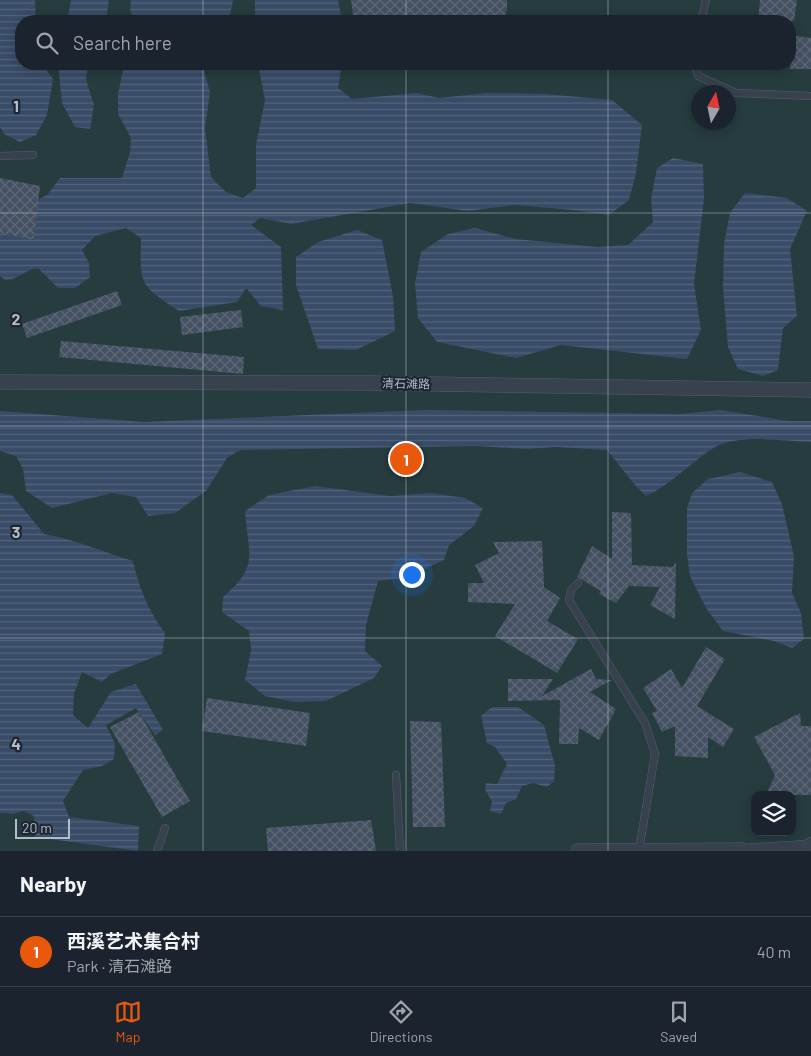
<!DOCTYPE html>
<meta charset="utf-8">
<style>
body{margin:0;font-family:Barlow,"Noto Sans SC",sans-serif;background:#242b36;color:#f1f3f6}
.controls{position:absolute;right:15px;bottom:15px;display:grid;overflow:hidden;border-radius:10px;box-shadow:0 2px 12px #0003}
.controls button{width:45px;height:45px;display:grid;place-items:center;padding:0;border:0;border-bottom:1px solid #39404a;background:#1b232e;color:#f1f3f6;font:25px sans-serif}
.compass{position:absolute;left:691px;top:85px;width:45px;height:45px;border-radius:50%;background:#1b232e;box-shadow:0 2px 12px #0003;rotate:9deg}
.scale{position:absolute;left:15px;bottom:12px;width:55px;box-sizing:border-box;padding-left:5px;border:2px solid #b4bcc9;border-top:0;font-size:14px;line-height:18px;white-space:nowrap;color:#b4bcc9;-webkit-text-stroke:4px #1d2633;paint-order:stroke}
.you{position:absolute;left:411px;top:574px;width:18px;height:18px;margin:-12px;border:4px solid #fff;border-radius:50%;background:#1a73e8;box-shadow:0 0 0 8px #1a73e833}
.badge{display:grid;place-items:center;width:32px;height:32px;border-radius:50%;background:#ea580c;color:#fff;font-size:16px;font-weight:700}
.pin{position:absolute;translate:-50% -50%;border:2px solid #fff;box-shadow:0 1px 5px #0006}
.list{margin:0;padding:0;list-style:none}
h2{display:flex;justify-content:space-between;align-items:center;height:65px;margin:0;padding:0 20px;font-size:21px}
h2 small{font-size:16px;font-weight:400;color:#a0a4aa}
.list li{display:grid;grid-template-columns:32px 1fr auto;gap:15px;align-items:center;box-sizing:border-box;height:70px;padding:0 20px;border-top:1px solid #39404a}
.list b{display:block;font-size:19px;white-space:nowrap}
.list p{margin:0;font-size:16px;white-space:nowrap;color:#a0a4aa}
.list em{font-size:16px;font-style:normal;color:#a0a4aa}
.icon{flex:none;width:28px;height:28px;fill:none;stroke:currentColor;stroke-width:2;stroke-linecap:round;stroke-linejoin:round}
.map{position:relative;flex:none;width:811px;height:851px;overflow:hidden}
.search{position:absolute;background:#1b232e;box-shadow:0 2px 12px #0003;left:15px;right:15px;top:15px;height:55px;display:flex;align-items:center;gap:12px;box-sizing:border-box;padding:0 18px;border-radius:20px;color:#a0a4aa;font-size:19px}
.sheet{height:135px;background:#1b232e}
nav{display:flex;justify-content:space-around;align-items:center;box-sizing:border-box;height:70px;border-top:1px solid #39404a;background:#1b232e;font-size:14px;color:#a0a4aa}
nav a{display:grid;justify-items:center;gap:2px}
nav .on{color:#ea580c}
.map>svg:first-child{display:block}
.green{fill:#263c3f;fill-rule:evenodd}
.water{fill:url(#water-rules)}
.building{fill:url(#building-cross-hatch)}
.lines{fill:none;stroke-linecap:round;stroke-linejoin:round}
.service-casing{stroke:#565f6c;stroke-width:8}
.pedestrian-casing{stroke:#565f6c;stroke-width:12}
.minor-casing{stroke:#565f6c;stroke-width:15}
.service{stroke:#38414e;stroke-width:7}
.pedestrian{stroke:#38414e;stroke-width:11}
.minor{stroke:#38414e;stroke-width:14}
.grid{fill:none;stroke:#b4bcc9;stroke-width:1;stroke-opacity:0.55}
.labels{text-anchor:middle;stroke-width:4.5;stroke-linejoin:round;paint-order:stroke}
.street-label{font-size:12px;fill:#b4bcc9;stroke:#1d2633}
.grid-label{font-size:16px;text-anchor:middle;font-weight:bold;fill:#b4bcc9;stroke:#1d2633;stroke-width:4.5;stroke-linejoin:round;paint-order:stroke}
</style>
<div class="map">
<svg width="811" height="851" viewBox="0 0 811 851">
<defs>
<pattern id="water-rules" width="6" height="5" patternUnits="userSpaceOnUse" patternTransform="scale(1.25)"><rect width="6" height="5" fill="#394c67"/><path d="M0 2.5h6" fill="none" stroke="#53647b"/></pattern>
<pattern id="building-cross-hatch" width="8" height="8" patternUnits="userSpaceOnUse" patternTransform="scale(1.25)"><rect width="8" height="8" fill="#455162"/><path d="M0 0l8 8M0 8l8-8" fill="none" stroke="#5d6877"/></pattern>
</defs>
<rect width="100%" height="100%" fill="#242f3e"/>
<path class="green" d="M0,0H811V851H0ZM21,21H790V64H21ZM698,92H728V122H698ZM755,795H792V832H755Z"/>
<path class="water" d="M0,0H35L36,21H21V64H42L53,79L47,115L36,135L20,142L4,134L0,127Z
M71,0H109L106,21H67Z
M131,0H233L229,21H136L130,11Z
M255,0H338L342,21H255Z
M58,64H88L86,80L94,105L90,129L75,127L62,103Z
M133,64H202L210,92L205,128L211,177L226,192L243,198L256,188V145L265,100L258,64H342L338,88L352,99L417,93L439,98L487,93L546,94L612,100L642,125L636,173L629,200L609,215L573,210L514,205L468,211L410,203L291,224L260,218L251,225L281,247L283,310L261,306L246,288L237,302L179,311C139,284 140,286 141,238L126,228L95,236L82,250L89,263L90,277L75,288H58L38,268C24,270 18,280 5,280L0,276V233L34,240L38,200L48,194L60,178H122L130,152L131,138L118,114V94L123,70Z
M673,158L703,164L704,199L694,284L701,330L687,359L561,345L516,358L437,342L418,318L415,283L421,252L448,234L475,228L516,239L597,247L628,245L653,222L651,199L657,168Z
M745,193L787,198L807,211L790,249L797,316L783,328L778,370L763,376L738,369L728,347L723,287L724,244L730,213Z
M357,230L382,240L393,296L395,331L356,350L318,349L296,285V257L318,242Z
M427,410L680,414L720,410L788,421H811V442C783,441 737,433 712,449C689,464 672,484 646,496L634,484L607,450L556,447L527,449L475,446L240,450L227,458L206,491L175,513L148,516L136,497L112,493L52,508L26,491L23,469L16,456L0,451V411L144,422Z
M740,472L772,482L782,504L794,556L792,593L801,613L804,639L792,648L774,641L723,631L706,608L690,576L687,555V508L692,493L708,479Z
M315,486L390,496L431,493L465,498L483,508L474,526L449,545L444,560L403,578L378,581L366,625L365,651L382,666L374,678L326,701L295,702L265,696L245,680L251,650L249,631L222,612L223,597C260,566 248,554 245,511L269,495Z
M0,493L12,495L44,534C74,539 103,552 133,561C140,590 147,608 165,633L162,654L111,674L102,682L82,672L74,694L73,715L88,728L111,692L136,684L163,730L155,735L136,708L106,725L115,744L114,759L102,766L83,770L63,801L69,817L139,826L138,851L35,837L34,816L24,811L13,814L0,813Z
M492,707H518L544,725L555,766L554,781L547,787L533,783L522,786L516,799L506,803L501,814L490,811L492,802L485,789L486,783L497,784L507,764L495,747L487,743L481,716Z"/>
<path class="building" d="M351,0H507V9L503,21H354Z
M760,0H797L794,21H758Z
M790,35L811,38V69H790Z
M0,178L40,186L34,240L0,233Z
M117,291L122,305L27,338L22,324Z
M241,310L243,327L182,335L180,317Z
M61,341L244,357L243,374L59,357Z
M612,512L631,513L632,565L673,567L676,562L675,619L650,605L660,587L629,586L616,603L599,594L601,591L577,577L592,546L612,559Z
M542,541L544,587L560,598L547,621L578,639L557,673L495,636L515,604L468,602V583H484L475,565L499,553L493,542Z
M706,647L725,659L697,706L734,729L723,747L708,737V758L675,756V726L662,732L652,713L657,711L643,688L671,669L682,688Z
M591,669L596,679L612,680L590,692L616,709L599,740L579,728L578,744H559L560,700L508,701V679H553L542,696Z
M207,698L310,713L306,746L202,731Z
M139,712L190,801L162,817L110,727Z
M800,713L801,726H811V795H766L775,775L754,737Z
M410,721L441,722L445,827H413Z
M371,820L376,851H268L266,828Z"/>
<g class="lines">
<defs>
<path id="service" d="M701,21L706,0
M694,64L698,76L736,93L811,96
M0,156L33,155
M578,583L571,590L569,600L645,723L655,754L639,850
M396,775L400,851
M157,851L165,828"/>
<path id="pedestrian" d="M742,850L806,846L811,843"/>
<path id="minor" d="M0,382L370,383L811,390
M578,851L742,850"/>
</defs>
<use href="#service" class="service-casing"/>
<use href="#pedestrian" class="pedestrian-casing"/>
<use href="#minor" class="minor-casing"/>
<use href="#service" class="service"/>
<use href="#pedestrian" class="pedestrian"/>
<use href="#minor" class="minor"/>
</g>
<path class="grid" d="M203,0V21M406,0V21M608,0V21M203,64V851M406,64V851M608,64V851M0,213H811M0,426H811M0,638H811"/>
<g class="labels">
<g class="street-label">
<text transform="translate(406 384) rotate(1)" y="4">清石滩路</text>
</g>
</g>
<g class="grid-label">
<text x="16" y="112">1</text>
<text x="16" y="325">2</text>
<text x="16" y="538">3</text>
<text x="16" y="750">4</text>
</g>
</svg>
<div class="controls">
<button><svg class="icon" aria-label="layers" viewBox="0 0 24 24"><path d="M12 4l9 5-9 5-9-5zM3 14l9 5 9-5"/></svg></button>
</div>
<svg class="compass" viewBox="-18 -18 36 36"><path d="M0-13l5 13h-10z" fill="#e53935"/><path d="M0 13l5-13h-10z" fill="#a0a4aa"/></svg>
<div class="scale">20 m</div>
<div class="you"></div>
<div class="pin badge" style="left:406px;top:459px">1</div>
<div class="search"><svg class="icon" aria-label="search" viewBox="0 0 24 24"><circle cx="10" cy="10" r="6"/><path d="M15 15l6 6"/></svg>Search here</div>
</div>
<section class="sheet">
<h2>Nearby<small></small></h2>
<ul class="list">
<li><span class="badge">1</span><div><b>西溪艺术集合村</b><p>Park · 清石滩路</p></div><em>40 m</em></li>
</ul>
</section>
<nav>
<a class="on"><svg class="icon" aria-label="map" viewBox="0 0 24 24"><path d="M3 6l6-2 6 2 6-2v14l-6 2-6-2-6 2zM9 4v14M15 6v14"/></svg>Map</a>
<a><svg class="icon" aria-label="directions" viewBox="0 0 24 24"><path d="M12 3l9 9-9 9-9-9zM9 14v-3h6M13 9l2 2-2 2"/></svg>Directions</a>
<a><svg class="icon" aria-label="saved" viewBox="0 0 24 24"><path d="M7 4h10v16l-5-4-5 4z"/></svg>Saved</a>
</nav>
